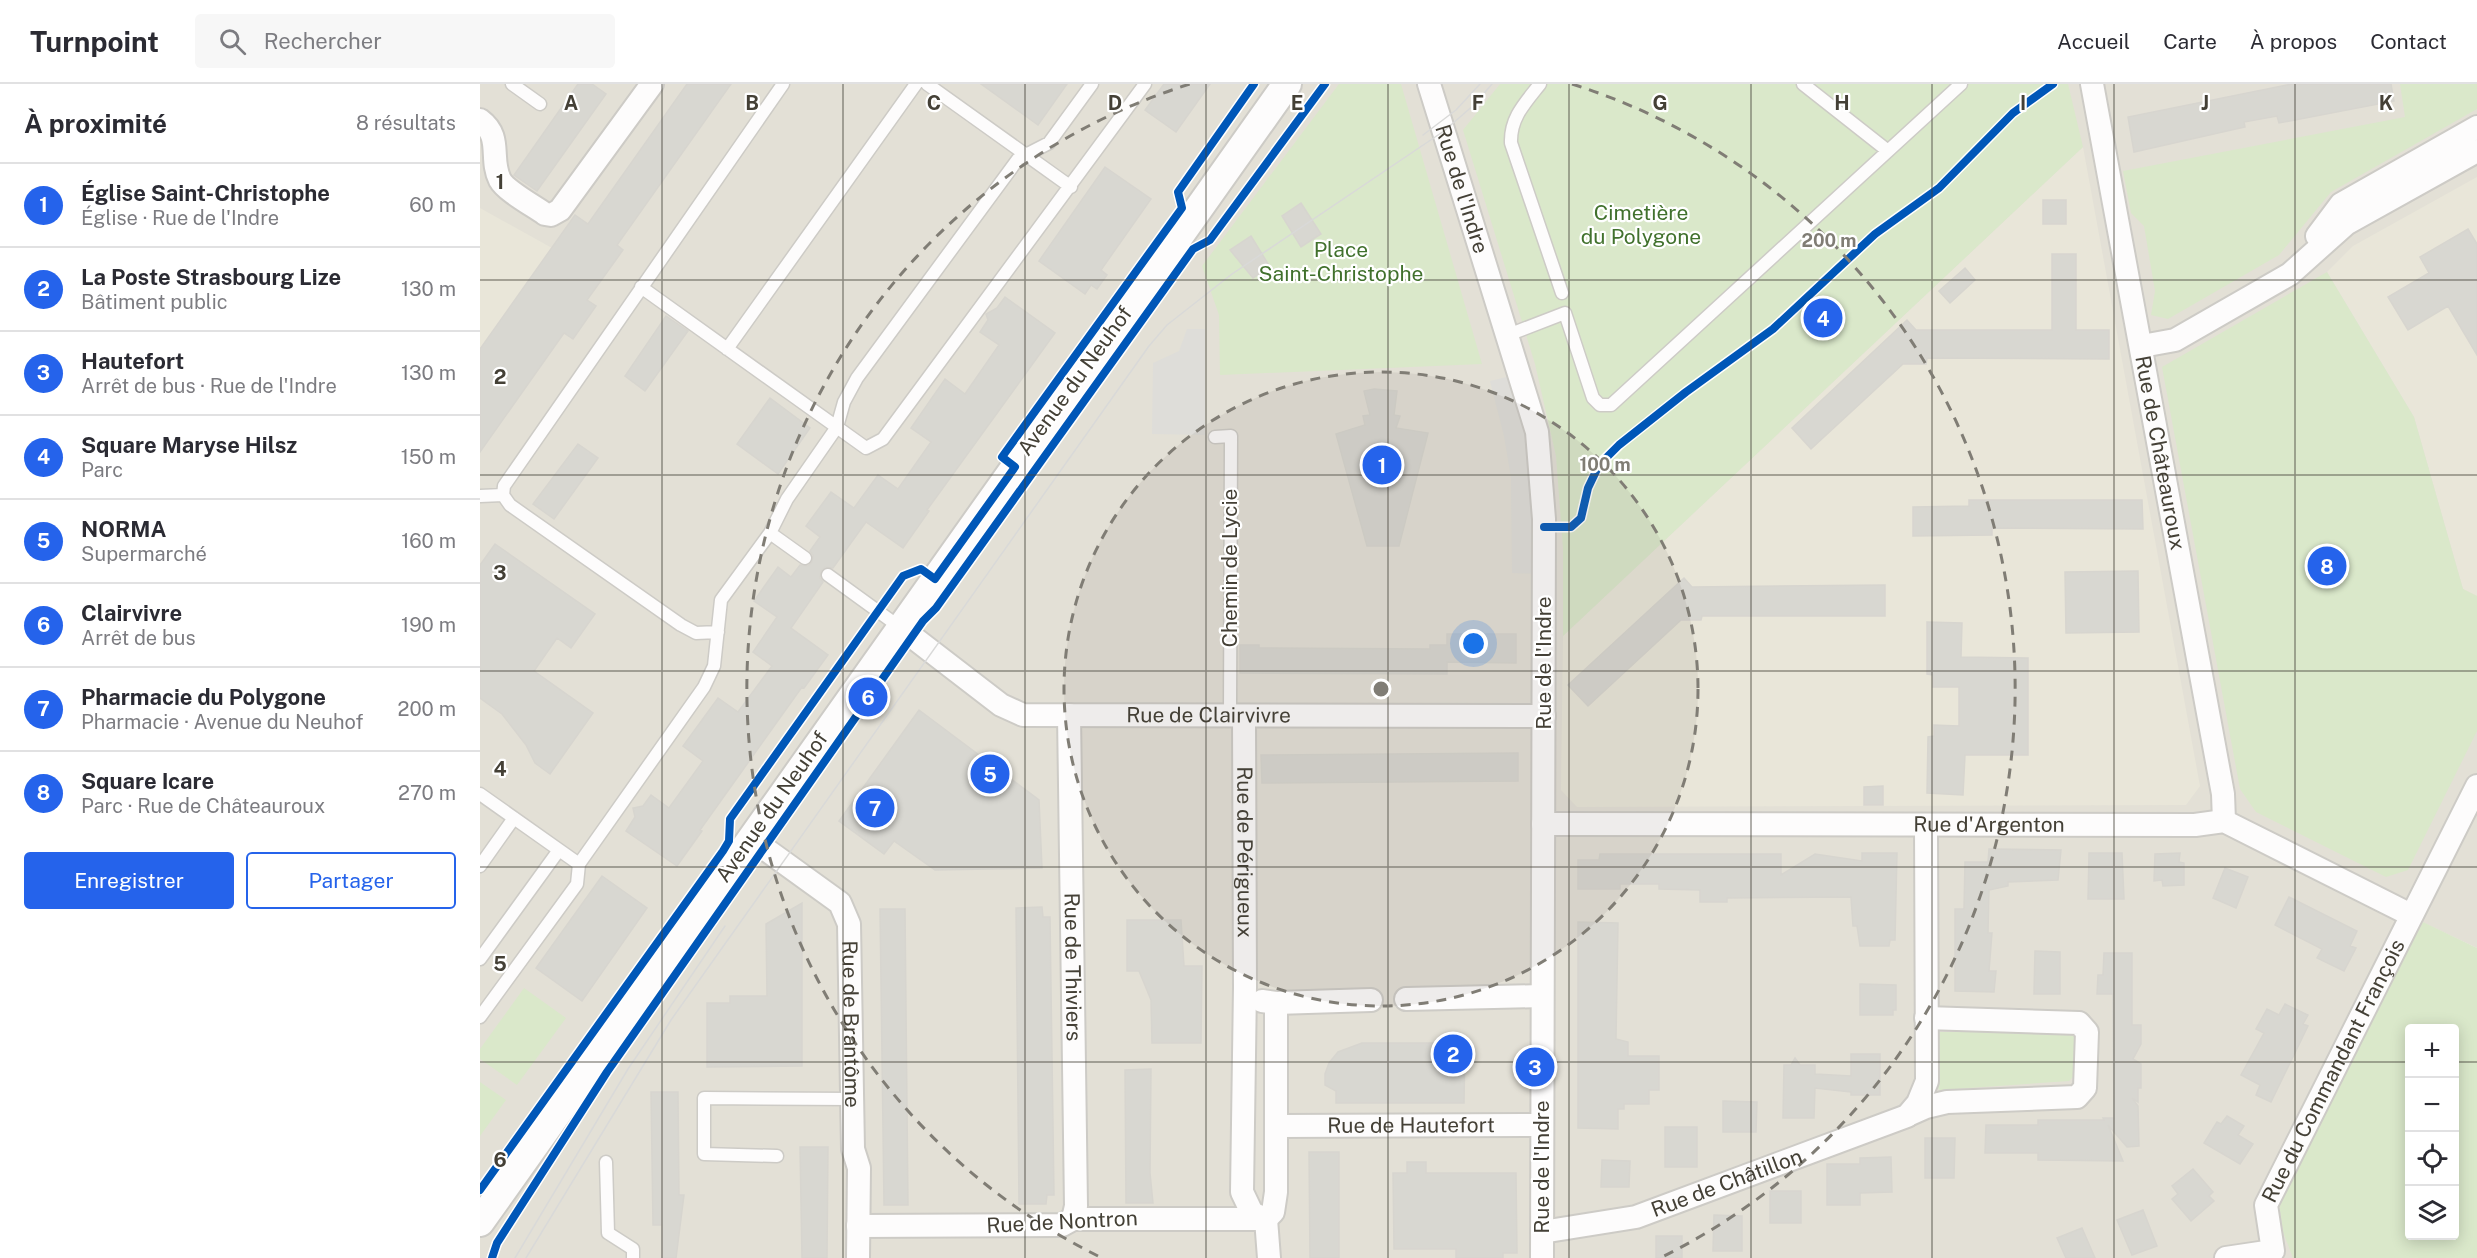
<!DOCTYPE html>
<html lang="fr">
<meta charset="utf-8">
<style>
body{margin:0;font-family:"Public Sans",sans-serif;background:#f7f7f7;color:#2b2b33}
.controls{position:absolute;right:18px;bottom:18px;display:grid;overflow:hidden;border-radius:6px;box-shadow:0 3px 15px #0003}
.controls button{width:54px;height:54px;display:grid;place-items:center;padding:0;border:0;border-bottom:2px solid #e1e1e2;background:#fff;color:#2b2b33;font:30px sans-serif}
.you{position:absolute;left:994px;top:560px;width:21px;height:21px;margin:-15px;border:4px solid #fff;border-radius:50%;background:#1a73e8;box-shadow:0 0 0 9px #1a73e833}
.badge{display:grid;place-items:center;width:39px;height:39px;border-radius:50%;background:#2563eb;color:#fff;font-size:20px;font-weight:700}
.pin{position:absolute;translate:-50% -50%;border:3px solid #fff;box-shadow:0 2px 6px #0006}
.list{margin:0;padding:0;list-style:none}
h2{display:flex;justify-content:space-between;align-items:center;height:78px;margin:0;padding:0 24px;font-size:26px}
h2 small{font-size:20px;font-weight:400;color:#7c7c81}
.list li{display:grid;grid-template-columns:39px 1fr auto;gap:18px;align-items:center;box-sizing:border-box;height:84px;padding:0 24px;border-top:2px solid #e1e1e2}
.list b{display:block;font-size:22px;white-space:nowrap}
.list p{margin:0;font-size:20px;white-space:nowrap;color:#7c7c81}
.list em{font-size:20px;font-style:normal;color:#7c7c81}
.actions{display:flex;gap:12px;padding:18px 24px}
.actions a{flex:1;padding:14px 0;border:2px solid #2563eb;border-radius:6px;text-align:center;font-size:21px;color:#2563eb}
.actions .main{background:#2563eb;color:#fff}
.icon{flex:none;width:33px;height:33px;fill:none;stroke:currentColor;stroke-width:2;stroke-linecap:round;stroke-linejoin:round}
.map{position:relative;flex:none;width:1997px;height:1174px;overflow:hidden}
header{display:flex;align-items:center;gap:36px;box-sizing:border-box;height:84px;padding:0 30px;background:#fff;border-bottom:2px solid #e1e1e2}
header strong{font-size:28px}
nav{display:flex;gap:33px;margin-inline-start:auto;font-size:21px}
.search{width:420px;height:54px;background:#f7f7f7;display:flex;align-items:center;gap:15px;box-sizing:border-box;padding:0 21px;border-radius:6px;color:#7c7c81;font-size:22px}
main{display:flex}
aside{flex:1;background:#fff}
.map>svg:first-child{display:block}
.residential{fill:#e3e0d6}
.education{fill:#e9e6d9}
.green{fill:#dae8ca;fill-rule:evenodd}
.parking{fill:#deddd9}
.building{fill:#d8d7d1;stroke:#d7d5cf;stroke-width:1.5}
.lines{fill:none;stroke-linecap:round;stroke-linejoin:round}
.service-casing{stroke:#cdcbc6;stroke-width:15}
.minor-casing{stroke:#cdcbc6;stroke-width:26}
.tertiary-casing{stroke:#cdcbc6;stroke-width:32}
.service{stroke:#fdfcfc;stroke-width:12}
.minor{stroke:#fdfcfc;stroke-width:22}
.tertiary{stroke:#fdfcfc;stroke-width:28}
.tram{stroke:#d9d9d8;stroke-width:1.5}
.cycleway-casing{stroke:#fff;stroke-width:11}
.cycleway{stroke:#0057b8;stroke-width:8}
.grid{fill:none;stroke:#444036;stroke-width:1.5;stroke-opacity:0.55}
.ring{fill:none;stroke:#807d75;stroke-width:3;stroke-dasharray:10 8}
.labels{text-anchor:middle;stroke-width:4.5;stroke-linejoin:round;paint-order:stroke}
.street-label{font-size:21px;fill:#444036;stroke:#fff}
.park-label{font-size:21px;fill:#41712d;stroke:#fff}
.grid-label{font-size:20px;text-anchor:middle;font-weight:bold;fill:#444036;stroke:#fff;stroke-width:4.5;stroke-linejoin:round;paint-order:stroke}
.centre{fill:#807d75;stroke:#fff;stroke-width:3}
.ring-label{font-size:18px;text-anchor:middle;font-weight:bold;fill:#807d75;stroke:#fff;stroke-width:4.5;stroke-linejoin:round;paint-order:stroke}
</style>
<header>
<strong>Turnpoint</strong>
<div class="search"><svg class="icon" aria-label="search" viewBox="0 0 24 24"><circle cx="10" cy="10" r="6"/><path d="M15 15l6 6"/></svg>Rechercher</div>
<nav><a>Accueil</a><a>Carte</a><a>À propos</a><a>Contact</a></nav>
</header>
<main>
<aside>
<h2>À proximité<small>8 résultats</small></h2>
<ul class="list">
<li><span class="badge">1</span><div><b>Église Saint-Christophe</b><p>Église · Rue de l'Indre</p></div><em>60 m</em></li>
<li><span class="badge">2</span><div><b>La Poste Strasbourg Lize</b><p>Bâtiment public</p></div><em>130 m</em></li>
<li><span class="badge">3</span><div><b>Hautefort</b><p>Arrêt de bus · Rue de l'Indre</p></div><em>130 m</em></li>
<li><span class="badge">4</span><div><b>Square Maryse Hilsz</b><p>Parc</p></div><em>150 m</em></li>
<li><span class="badge">5</span><div><b>NORMA</b><p>Supermarché</p></div><em>160 m</em></li>
<li><span class="badge">6</span><div><b>Clairvivre</b><p>Arrêt de bus</p></div><em>190 m</em></li>
<li><span class="badge">7</span><div><b>Pharmacie du Polygone</b><p>Pharmacie · Avenue du Neuhof</p></div><em>200 m</em></li>
<li><span class="badge">8</span><div><b>Square Icare</b><p>Parc · Rue de Châteauroux</p></div><em>270 m</em></li>
</ul>
<div class="actions"><a class="main">Enregistrer</a><a>Partager</a></div>
</aside>
<div class="map">
<svg width="1997" height="1174" viewBox="0 0 1997 1174">
<rect width="100%" height="100%" fill="#efeee9"/>
<path class="residential" d="M0,0H1997V864L1942,838L1817,1174H0Z"/>
<path class="education" d="M1603,63L1720,702L1706,721L1097,723L1081,706L1083,552Z
M1997,93V512L1983,505L1934,333L1847,188L1873,162Z
M0,124L72,164L0,265Z"/>
<path class="green" d="M859,0H921L1002,280L740,291L739,231L722,182Z
M1020,0H1588L1603,63L1083,552V464L1076,372L1055,280L983,46Z
M1920,0H1997V25L1851,108L1799,171L1688,235L1671,231L1675,207L1664,142L1651,129L1643,87L1925,33Z
M1847,188L1934,333L1983,505L1997,512V647L1928,786L1906,793L1776,728L1760,705L1682,283Z
M1943,838L1997,864V1174H1813L1803,1148L1798,1112ZM1930,944H1974V1152H1930Z
M44,904L86,934L37,1001L0,975V965Z
M1460,948H1590L1594,953V992L1589,997L1460,1006L1455,1002L1456,954Z
M0,998L26,1016L0,1052Z"/>
<path class="parking" d="M707,245H725V351L672,350L673,279L699,267Z
M1039,290L1064,490L1032,489L1031,394L1024,352L1010,297Z"/>
<path class="building" d="M98,0H112L126,10L57,107L34,91Z
M207,0H251L137,161L143,166L107,216L116,222L93,255L84,249L0,368V265L95,131L108,140Z
M501,0H587L558,41Z
M684,0H730L696,48L665,26Z
M1812,0H1911L1914,17L1799,39L1797,32L1764,38L1765,43L1654,68L1648,33Z
M625,83L671,115L621,186L627,191L617,205L611,201L605,210L559,177Z
M1563,116H1586V140H1563Z
M821,119L841,150L821,163L802,132Z
M1988,145L1997,160V271L1968,222L1928,246L1908,213L1949,189L1940,173Z
M771,152L790,183L773,194L750,166Z
M1572,170H1596V246H1629V275L1447,274L1446,280H1423L1331,365L1312,344L1427,236L1436,246H1572Z
M1485,184L1495,196L1470,219L1459,207Z
M525,213L575,249L447,426L449,427L423,464L386,438L353,484L345,483L341,487L340,494L343,498L311,544L348,571L324,604L322,603L220,746L222,747L197,782L146,747L155,733L153,724L163,722L171,711L189,724L223,677L203,662L238,614L258,628L292,582L273,568L297,533L274,517L298,483L311,493L320,481L328,482L332,478L333,471L330,467L340,453L326,442L351,408L374,424L398,391L418,405L451,358L431,344L465,295L485,310L519,261L500,248L508,236L506,230L517,224Z
M186,232L208,247L165,307L145,292Z
M894,305L917,307L914,331L920,332L916,344L948,349L919,462H887L856,350L885,341L883,332L890,331L884,307Z
M290,314L330,344L298,390L257,360Z
M98,360L118,374L74,435L53,420Z
M1489,416H1662L1663,445L1512,444V451L1433,452V423L1489,422Z
M15,460L115,530L91,564L77,554L54,587L113,629L70,690L55,679L46,661L22,630L0,614V481Z
M1658,487L1659,548L1586,549L1585,488Z
M1204,494L1212,503L1405,501V532H1222L1221,536H1201L1108,622L1088,601Z
M1447,538L1482,539L1481,573L1548,574V671H1485L1483,711L1447,709L1448,653L1454,652V641L1479,642V603H1453V591L1447,590Z
M967,550H1036V579L967,578V590L760,589V561H779V564L950,565V561H967Z
M439,626L559,716L562,784L455,786L414,757L404,770L359,737Z
M1038,669V697L782,699L781,671Z
M1403,702V721H1384V703Z
M1509,765L1581,766L1578,796L1528,798V802L1509,806L1508,849H1512L1509,887H1516L1514,908L1475,907V825H1484L1485,778H1508Z
M1382,769H1417L1415,856H1410L1409,862H1380L1377,842H1373L1371,813L1247,814V818H1220V806L1179,805V800H1140V805H1098V776H1119L1120,770H1301V791L1335,770L1382,777Z
M1609,769H1642L1644,815H1608Z
M1700,769L1699,778L1704,779V801L1683,802L1682,796L1674,797L1675,770Z
M1745,784L1768,793L1756,824L1733,814Z
M122,792L167,824L102,917L56,884Z
M1809,813L1877,847L1870,862L1876,864L1864,887L1837,874L1842,865L1795,841Z
M322,819V982L227,983V919H250V912H287L286,840Z
M562,823L563,833H570L574,1111H567L566,1120H539L536,824Z
M400,825H425L428,1121H404Z
M647,836H701L704,882H722L721,959H672L671,916L659,887H647Z
M1098,838L1138,839L1136,955L1148,958V972H1179V1006H1169V1020H1144V1025H1138V1045L1098,1044Z
M1555,867L1580,868V910H1554Z
M1624,869H1652V941H1661V960L1653,975L1661,980V1004H1658V1018L1652,1014L1658,1022L1659,1062L1647,1063L1628,1041L1643,1077L1558,1076V1069H1505L1506,1041H1558V1036H1624L1623,1034H1634L1633,910H1617L1618,891H1623Z
M1380,900L1416,901V926H1413V931H1380Z
M1805,920L1828,931L1823,940L1828,942L1791,1018L1776,1011L1780,1001L1761,991L1784,949L1776,945L1787,925L1799,931Z
M882,959H985L984,1019H856V1007L845,1001V990L849,979L858,968Z
M1371,970H1400V1011H1371V1008L1335,1004L1334,1034H1303L1304,981H1311L1315,974L1320,981H1335V990L1371,992Z
M671,985L670,1089L673,1119H646L645,986Z
M171,1008H198L199,1111H204L196,1174H182V1141H173Z
M1243,1017L1277,1018L1276,1048H1243Z
M1747,1032L1764,1042L1758,1051L1773,1060L1760,1080L1724,1059L1737,1038L1741,1040Z
M1185,1043H1217V1083H1185Z
M1445,1054H1475L1474,1094H1445Z
M320,1063H348L347,1174H322Z
M829,1068H859V1174H830Z
M1411,1073L1412,1108L1380,1109V1121H1347V1080H1380V1074Z
M1122,1076L1150,1077L1149,1103H1121Z
M927,1078H946V1089H1036L1037,1169H1023V1174H976V1165H914L913,1089H927Z
M1713,1085L1733,1108L1729,1112L1734,1117L1711,1137L1692,1115L1698,1110L1692,1102Z
M1290,1107H1321V1139H1290Z
M1663,1126L1677,1162L1652,1171L1637,1136Z
M1234,1131L1262,1132V1167H1233Z
M1602,1144L1615,1174H1586L1577,1154Z
M1176,1152H1202V1174H1176Z"/>
<g class="lines">
<defs>
<path id="service" d="M32,0L60,20
M447,0L591,103
M1060,0C1045,19 1030,34 1031,59L1082,209
M1323,0L1408,67
M161,203L386,364L403,355L665,0
M1028,251L1085,229L1113,314L1120,321H1131L1481,0
M247,265L436,0
M735,353L751,352L750,632
M0,412L23,411
M290,449L325,474
M348,491L421,544
M238,548L216,549L201,541L30,421L23,411L24,402L303,0
M0,710L99,780L224,603L234,582L241,516L290,449L307,415L357,343L364,318L377,294L538,75L569,59L612,0
M0,782L34,734
M0,875L79,766
M0,933L97,800L99,780
M297,1072L224,1070V1014L372,1015
M126,1078L128,1149L153,1165V1174"/>
<g id="minor">
<path id="s1" d="M949,0L1057,348L1064,435L1062,1174"/>
<path id="s2" d="M1612,0L1743,710L1744,737"/>
<path d="M0,36C23,53 9,74 20,96C26,107 54,122 65,130L71,131L80,126L172,0"/>
<path d="M1837,152L1861,120L1997,43"/>
<path d="M1662,262L1695,256L1810,190L1866,140L1997,67"/>
<path id="s3" d="M421,544L521,621L543,631L1064,632"/>
<path id="s4" d="M589,631L596,1122L593,1135"/>
<path id="s5" d="M764,633L765,903L762,1108L772,1129L786,1135"/>
<path id="s6" d="M1063,740L1715,741L1744,737L1931,831"/>
<path id="s7" d="M270,754L360,819L369,840L373,1065L379,1084L378,1174"/>
<path d="M926,915L1062,912"/>
<path d="M782,917L796,919L891,916"/>
<path d="M1428,1031L1446,1023L1467,1018L1597,1013L1605,1004L1607,948L1599,939L1446,934"/>
<path id="s8" d="M797,1042L1062,1041"/>
<path d="M786,1135L793,1128L796,1108V919"/>
<path d="M786,1135L789,1174"/>
<path d="M378,1142L582,1141L593,1135H786"/>
<path id="s9" d="M1062,1148L1156,1133L1427,1032L1438,1019L1447,997L1446,741"/>
<path id="s10" d="M1746,1174L1793,1167L1786,1121L1997,702"/>
</g>
<path id="tertiary" d="M0,1138L807,0"/>
</defs>
<use href="#service" class="service-casing"/>
<use href="#minor" class="minor-casing"/>
<use href="#tertiary" class="tertiary-casing"/>
<use href="#service" class="service"/>
<use href="#minor" class="minor"/>
<use href="#tertiary" class="tertiary"/>
<path class="tram" d="M943,51L976,26L1000,0
M35,1174L148,985L245,842
M46,1174L191,936L669,262L687,241L752,190L964,47L995,20L1012,0"/>
<defs>
<path id="cycleway" d="M1064,443H1091L1101,434L1108,404L1119,381L1139,361L1206,308L1293,245L1395,150L1459,104L1533,29L1573,0
M0,1106L243,767L249,757L250,735L423,492L441,485L455,495L535,383L522,373L702,124L698,108L774,0
M12,1174L17,1159L127,988L443,537L456,524L713,165L730,156L845,0"/>
</defs>
<use href="#cycleway" class="cycleway-casing"/>
<use href="#cycleway" class="cycleway"/>
</g>
<path class="grid" d="M182,0V1174M363,0V1174M545,0V1174M726,0V1174M908,0V1174M1089,0V1174M1271,0V1174M1452,0V1174M1634,0V1174M1815,0V1174M0,196H1997M0,391H1997M0,587H1997M0,783H1997M0,978H1930M1974,978H1997"/>
<circle cx="901" cy="605" r="317" fill="#807d75" fill-opacity=".12"/>
<g class="ring">
<circle cx="901" cy="605" r="317"/>
<path d="M618 1172A634 634 0 0 1 710 0M1092 0A634 634 0 0 1 1184 1172"/>
</g>
<g class="labels">
<g class="street-label">
<text dy="7" stroke="none"><textPath href="#s1" startOffset="110">Rue de l'Indre</textPath></text>
<text transform="translate(595 297) rotate(-54)" y="7">Avenue du Neuhof</text>
<text dy="7" stroke="none"><textPath href="#s2" startOffset="375">Rue de Châteauroux</textPath></text>
<text transform="translate(750 484) rotate(-90)" y="7">Chemin de Lycie</text>
<text transform="translate(1064 579) rotate(-90)" y="7">Rue de l'Indre</text>
<text dy="7" stroke="none"><textPath href="#s3" startOffset="336">Rue de Clairvivre</textPath></text>
<text transform="translate(292 723) rotate(-55)" y="7">Avenue du Neuhof</text>
<text dy="7" stroke="none"><textPath href="#s6" startOffset="446">Rue d'Argenton</textPath></text>
<text dy="7" stroke="none"><textPath href="#s5" startOffset="135">Rue de Périgueux</textPath></text>
<text dy="7" stroke="none"><textPath href="#s4" startOffset="252">Rue de Thiviers</textPath></text>
<text dy="7" stroke="none"><textPath href="#s7" startOffset="234">Rue de Brantôme</textPath></text>
<text dy="7" stroke="none"><textPath href="#s10" startOffset="244">Rue du Commandant François</textPath></text>
<text dy="7" stroke="none"><textPath href="#s8" startOffset="134">Rue de Hautefort</textPath></text>
<text transform="translate(1062 1083) rotate(-90)" y="7">Rue de l'Indre</text>
<text dy="7" stroke="none"><textPath href="#s9" startOffset="192">Rue de Châtillon</textPath></text>
<text transform="translate(582 1138) rotate(-3)" y="7">Rue de Nontron</text>
</g>
<g class="park-label">
<text x="1161" y="136">Cimetière<tspan x="1161" dy="24">du Polygone</tspan></text>
<text x="861" y="173">Place<tspan x="861" dy="24">Saint-Christophe</tspan></text>
</g>
</g>
<g class="grid-label">
<text x="91" y="26">A</text>
<text x="272" y="26">B</text>
<text x="454" y="26">C</text>
<text x="635" y="26">D</text>
<text x="817" y="26">E</text>
<text x="998" y="26">F</text>
<text x="1180" y="26">G</text>
<text x="1362" y="26">H</text>
<text x="1543" y="26">I</text>
<text x="1725" y="26">J</text>
<text x="1906" y="26">K</text>
<text x="20" y="105">1</text>
<text x="20" y="300">2</text>
<text x="20" y="496">3</text>
<text x="20" y="692">4</text>
<text x="20" y="887">5</text>
<text x="20" y="1083">6</text>
</g>
<circle cx="901" cy="605" r="9" class="centre"/>
<g class="ring-label">
<text x="1349" y="163">200 m</text>
<text x="1125" y="387">100 m</text>
</g>
</svg>
<div class="controls">
<button>+</button>
<button>−</button>
<button><svg class="icon" aria-label="locate" viewBox="0 0 24 24"><circle cx="12" cy="12" r="6"/><path d="M12 2v4M12 18v4M2 12h4M18 12h4"/></svg></button>
<button><svg class="icon" aria-label="layers" viewBox="0 0 24 24"><path d="M12 4l9 5-9 5-9-5zM3 14l9 5 9-5"/></svg></button>
</div>
<div class="you"></div>
<div class="pin badge" style="left:902px;top:381px">1</div>
<div class="pin badge" style="left:973px;top:970px">2</div>
<div class="pin badge" style="left:1055px;top:983px">3</div>
<div class="pin badge" style="left:1343px;top:234px">4</div>
<div class="pin badge" style="left:510px;top:690px">5</div>
<div class="pin badge" style="left:388px;top:613px">6</div>
<div class="pin badge" style="left:395px;top:724px">7</div>
<div class="pin badge" style="left:1847px;top:482px">8</div>
</div>
</main>
